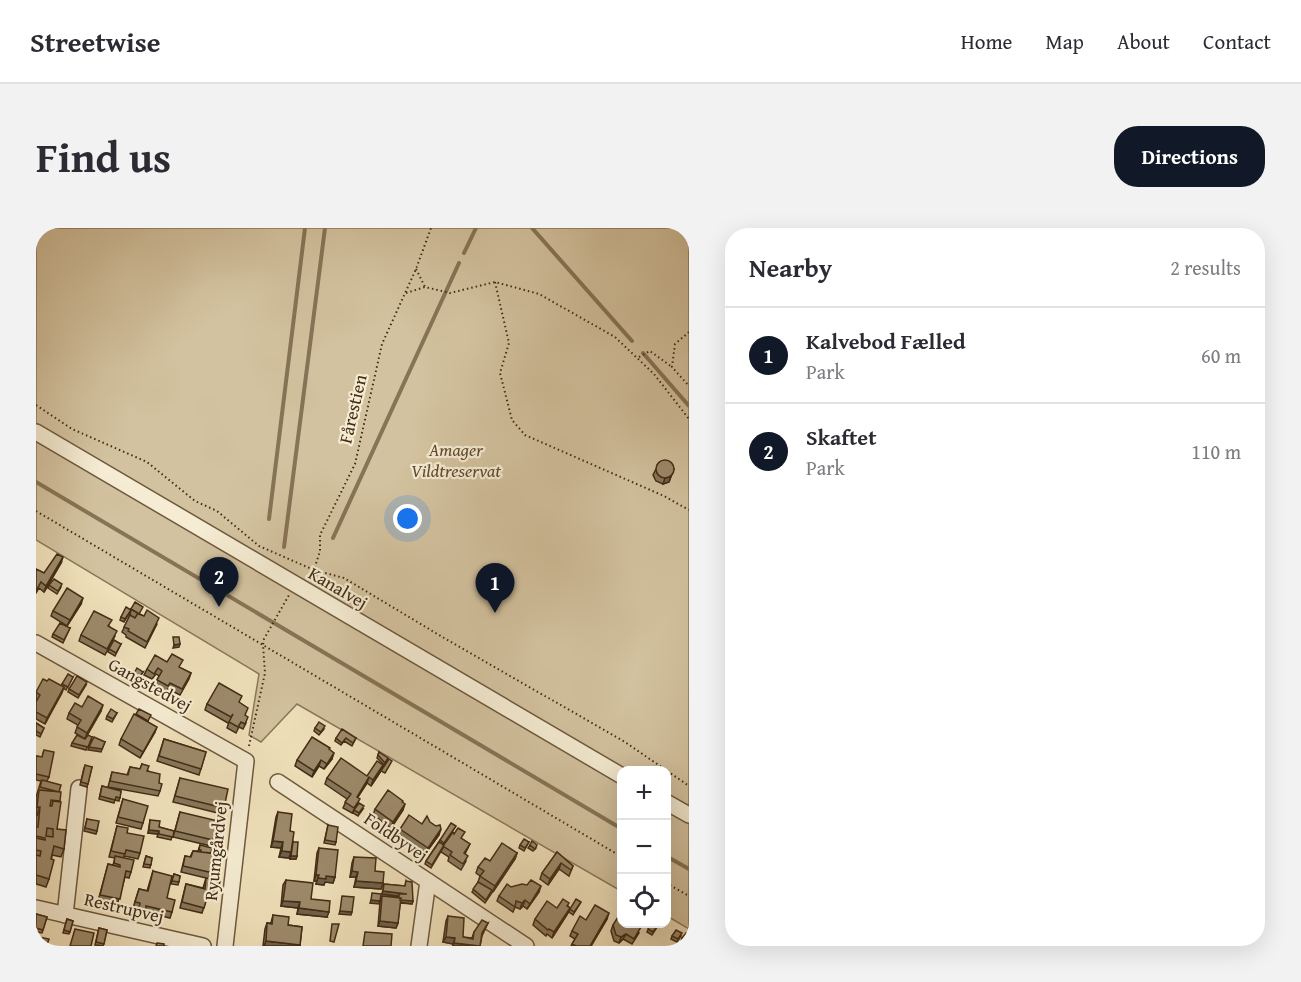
<!DOCTYPE html>
<meta charset="utf-8">
<style>
body{margin:0;font-family:"Gentium Book Plus",serif;background:#f2f2f3;color:#2b2b33}
.controls{position:absolute;right:18px;bottom:18px;display:grid;overflow:hidden;border-radius:12px;box-shadow:0 6px 24px #0002}
.controls button{width:54px;height:54px;display:grid;place-items:center;padding:0;border:0;border-bottom:2px solid #e1e1e2;background:#fff;color:#2b2b33;font:30px sans-serif}
.you{position:absolute;left:372px;top:291px;width:21px;height:21px;margin:-15px;border:4px solid #fff;border-radius:50%;background:#1a73e8;box-shadow:0 0 0 9px #1a73e833}
.badge{display:grid;place-items:center;width:39px;height:39px;border-radius:50%;background:#111827;color:#fff;font-size:20px;font-weight:700}
.pin{position:absolute;translate:-50% -50px;filter:drop-shadow(0 2px 3px #0008)}
.pin::after{content:'';position:absolute;top:32px;width:21px;height:18px;background:inherit;clip-path:polygon(0 0,100% 0,50% 100%)}
.list{margin:0;padding:0;list-style:none}
h2{display:flex;justify-content:space-between;align-items:center;height:78px;margin:0;padding:0 24px;font-size:26px}
h2 small{font-size:20px;font-weight:400;color:#7c7c81}
.list li{display:grid;grid-template-columns:39px 1fr auto;gap:18px;align-items:center;box-sizing:border-box;height:96px;padding:0 24px;border-top:2px solid #e1e1e2}
.list b{display:block;font-size:22px;white-space:nowrap}
.list p{margin:0;font-size:20px;white-space:nowrap;color:#7c7c81}
.list em{font-size:20px;font-style:normal;color:#7c7c81}
.icon{flex:none;width:33px;height:33px;fill:none;stroke:currentColor;stroke-width:2;stroke-linecap:round;stroke-linejoin:round}
.map{position:relative;flex:none;width:653px;height:718px;overflow:hidden;border-radius:24px}
header{display:flex;align-items:center;gap:36px;box-sizing:border-box;height:84px;padding:0 30px;background:#fff;border-bottom:2px solid #e1e1e2}
header strong{font-size:28px}
nav{display:flex;gap:33px;margin-inline-start:auto;font-size:21px}
.intro{display:flex;align-items:center;justify-content:space-between;box-sizing:border-box;height:144px;padding:0 36px}
h1{margin:0;font-size:42px}
.button{padding:15px 27px;border-radius:24px;background:#111827;color:#fff;font-size:21px;font-weight:700}
main{display:flex;gap:36px;padding:0 36px}
aside{flex:1;background:#fff;border-radius:24px;box-shadow:0 6px 24px #0002}
.map>svg:first-child{display:block}
.green{fill:#d3c29f;stroke:#8b775a;stroke-width:1.5}
.lines{fill:none;stroke-linecap:round;stroke-linejoin:round}
.stream{stroke:#877356;stroke-width:4}
.minor-casing{stroke:#6e593e;stroke-width:18}
.path{stroke:#432c14;stroke-width:2;stroke-dasharray:1.5 3;stroke-linecap:butt}
.minor{stroke:#f5ecd3;stroke-width:15}
.wall{fill:#87775c;stroke:#432c14;stroke-width:1.5}
.shaded-wall{fill:#6e614b;stroke:#432c14;stroke-width:1.5}
.building{fill:#9d8a6b;stroke:#432c14;stroke-width:1.5;fill-rule:evenodd}
.labels{text-anchor:middle;stroke-width:4.5;stroke-linejoin:round;paint-order:stroke}
.street-label{font-size:18px;fill:#432c14;stroke:#f5ecd3}
.park-label{font-size:18px;font-style:italic;fill:#604a30;stroke:#f5ecd3}
</style>
<header>
<strong>Streetwise</strong>
<nav><a>Home</a><a>Map</a><a>About</a><a>Contact</a></nav>
</header>
<div class="intro"><h1>Find us</h1><a class="button">Directions</a></div>
<main>
<div class="map">
<svg width="653" height="718" viewBox="0 0 653 718">
<rect width="100%" height="100%" fill="#f0e1bb"/>
<filter id="stains"><feTurbulence type="fractalNoise" baseFrequency=".00333" numOctaves="4"/><feColorMatrix values="0 0 0 0 .2 0 0 0 0 .09 0 0 0 0 .02 0 0 0 .5 -.17"/></filter>
<radialGradient id="worn" r=".72"><stop offset=".6" stop-color="#630" stop-opacity="0"/><stop offset="1" stop-color="#630" stop-opacity=".3"/></radialGradient>
<path class="green" d="M0,0H653V701L631,688L630,542H586L585,663L261,476L225,514L213,507L223,446L0,312Z"/>
<g class="lines">
<path class="stream" d="M496,0L596,113
M428,25L440,0
M607,125L653,178
M0,254L586,601
M233,291L269,0
M297,310L423,35
M248,319L289,0
M630,628L653,641"/>
<defs>
<path id="minor" d="M0,204L586,548
M0,415L210,533L189,718
M242,554L490,718
M630,574L653,587
M0,680L167,718
M29,687L43,560
M383,718L392,653"/>
</defs>
<use href="#minor" class="minor-casing"/>
<path class="path" d="M380,41L389,59
M459,54L473,115L464,145L476,192L489,207L628,268L653,282
M370,65L389,59L414,65L459,54L503,66L579,109L618,146L653,191
M653,104L639,116L636,139L653,158
M603,129L614,123L636,139
M0,177L36,201L111,234L159,273L181,283L223,318L278,342L308,350L408,410L589,514L653,558
M0,283L586,629
M283,352L278,342L284,323V307L319,236L346,116L380,41L395,0
M213,518L229,445L227,417L228,411L253,367
M630,655L653,668"/>
<use href="#minor" class="minor"/>
</g>
<path class="wall" d="M620,241H638L633,254L627,256L620,253L617,247Z
M25,335L8,364L3,360L0,365V341L8,345Z
M13,357L25,359L21,366L12,360Z
M45,376L31,398L15,388L17,383Z
M95,381L121,396L109,420L90,409V407L86,404L94,387Z
M94,384L88,394L84,392L85,389Z
M73,398L79,408L69,427L43,413L45,407Z
M34,400L27,415L16,409L17,406Z
M85,416L79,428L72,424L73,421Z
M131,434L155,445L153,451L144,467L132,461L130,464L118,458L123,448L120,446L116,451L108,447L111,441Z
M107,444L100,455L95,452L96,449Z
M37,449L30,462L27,460L9,496L0,491V474L1,472H0V464L11,453L25,458L26,456Z
M50,457L42,470L32,464L33,461Z
M203,475L209,487L210,495L207,501L203,499L200,505L191,500L193,494L192,495L169,482L171,476Z
M46,479L65,483L49,511L39,505L42,497L31,491L33,485Z
M81,485L76,494L70,491L71,488Z
M112,494L119,504L104,530L83,517L85,511Z
M0,495L8,500L4,509L0,507Z
M279,500L288,501L283,507L278,503Z
M56,509L50,522L35,518L36,515Z
M300,510H320L316,518L308,513L305,517L299,513Z
M128,511L170,524L163,547L121,533Z
M8,522L13,549L11,553L23,564L21,601L28,621L25,629L16,627L13,651L10,659L0,656V569L5,553L0,552V528L6,529Z
M293,522L296,531L288,541L283,538L276,549L259,538L261,532Z
M343,524L351,532L348,538L347,537L345,543L335,558L331,555L322,569V576L316,585L307,580L311,571L289,556L291,550L331,548L347,536L341,530Z
M106,536L123,555L124,563L122,568L72,559L76,544L91,547L94,539L104,541Z
M56,539L51,559L44,557L48,540Z
M144,550L188,580L186,586L137,574Z
M66,558L85,563L83,573L79,572L78,575L63,571Z
M87,571L107,595L105,601L80,595Z
M366,574L367,582L355,600L337,587L339,581Z
M327,581L322,588L317,585L318,582Z
M144,584L177,612L175,618L137,609Z
M242,584L254,603L261,628L260,631H254L255,625L253,630L243,629L245,620L235,619L240,589Z
M51,591L61,603L60,606L48,603Z
M114,592L123,599L138,603L135,612L121,609L122,606L112,605Z
M386,596L403,607L389,626L362,607L364,601Z
M292,597L300,614L299,617L288,615Z
M81,598L91,605L104,625L102,631L88,628V630L95,644L93,650L89,649L81,677L62,673L72,636L77,637L79,630L73,629Z
M420,598L407,617V620L395,640L389,636L390,633L404,612Z
M426,611L434,616L429,626L430,633L425,642L412,633L413,629L405,624L407,618Z
M493,614L488,623L483,620L484,617Z
M164,617L175,625L177,645L175,651L182,664L180,670L171,669L166,685L144,680L150,656L167,660L170,650L145,644L149,628L154,629L157,623H162Z
M494,617L500,620L497,623L492,620Z
M283,620L299,649L297,655L289,654L288,657L280,656L281,653H278L281,625Z
M521,624L537,638L533,648L523,641L512,657L504,651L506,645Z
M481,625L479,631L449,675L436,664L442,655V654L444,648L440,645L442,639L454,633Z
M110,628L116,630L114,640L107,639Z
M318,629L339,643L347,655L345,661L318,659L320,649H314L316,635Z
M117,643L131,670L136,684L134,690L109,684L107,688L101,686L102,681L97,680L103,661L111,663Z
M138,646L144,648L142,657L135,656Z
M250,652L275,671L291,689L261,686L262,680L245,678L247,657Z
M370,653L377,673L376,676L364,675L362,695L360,700L342,698L344,674L346,668L362,669L363,668L346,666L348,656L369,658Z
M475,659L503,664L491,681L487,678L484,681L479,679L477,684L461,673L463,668Z
M545,674L537,687L533,684L534,681Z
M532,678L534,680L532,685L516,710L511,706L510,708L497,697L499,691L521,680Z
M0,686L11,689L6,705L0,704Z
M237,687L252,697L266,699L264,718H227L229,701L231,695H235Z
M412,688L427,709L436,710L438,704L452,695L446,708L444,718H417V716L407,714L410,693Z
M31,691L37,693L33,706L27,705Z
M571,691L555,718H535L539,711L534,708L536,703L550,692Z
M611,696H623L616,707L611,704L613,700L610,698Z
M577,697L603,705L596,716L587,711L583,715L578,713L575,703Z
M63,700L71,702L67,718L59,717Z
M653,707V718L645,713L646,710Z
M636,708H645L641,714L635,711Z"/>
<path class="shaded-wall" d="M635,248L633,254L627,256L629,250Z
M27,329L25,335L8,364L10,358Z
M47,370L45,376L31,398L34,392Z
M144,416L143,419L137,420L138,417Z
M28,459L26,465L9,496L11,490Z
M67,477L65,483L49,511L51,505Z
M121,499L119,504L104,530L107,524Z
M69,514L65,524L52,522L53,519Z
M298,525L296,531L288,541L291,536Z
M285,532L283,538L276,549L278,543Z
M347,537L345,543L335,558L337,552Z
M333,549L331,555L318,574Z
M369,576L367,582L355,600L357,594Z
M1,579H4L1,588L0,581Z
M405,601L403,607L389,626L392,620Z
M113,602L123,603L122,606L112,605Z
M237,613L247,614L245,620L235,619Z
M246,623L255,624L253,630L243,629Z
M481,625L479,631L457,664L459,658Z
M255,628H261L260,631H254Z
M525,635L523,641L512,657L514,651Z
M316,643L322,644L320,649H314Z
M280,647H283L281,653H278Z
M290,648L299,649L297,655L289,654L288,657L280,656L282,650Z
M320,653L347,655L345,661L318,659Z
M505,658L503,664L491,681L494,676Z
M347,663L371,666L369,669L346,666Z
M363,671L377,673L376,676L362,674Z
M335,672L344,673L343,676L334,675Z
M489,672L487,678L484,681L486,675Z
M247,673L264,674L262,680L245,678Z
M263,680L293,684L291,689L261,686Z
M534,680L532,685L516,710L518,704Z
M304,683L316,684L315,687L303,686Z
M573,685L571,691L555,718H554Z
M344,693L362,695L360,700L342,698Z
M590,706L587,711L583,715L585,709Z
M410,709L419,710L417,716L407,714Z
M230,713L264,717V718H228Z
M418,715L441,718H417Z"/>
<path class="building" d="M620 241a9 9 0 1 1 18 0a9 9 0 1 1-18 0Z
M21,326L27,329L10,358L5,354L0,363V341L8,345Z
M18,351L26,356L22,363L13,357Z
M31,360L47,370L34,392L17,383Z
M99,374L107,379L103,386L108,388L111,382L123,390L111,414L92,403L93,401L88,399L94,387L99,390L102,385L95,381Z
M90,379L95,382L89,391L85,389Z
M58,383L76,392L72,398L81,403L71,421L45,407Z
M24,395L34,400L28,412L17,406Z
M137,409H143L144,416L138,417Z
M78,412L85,416L80,425L73,421Z
M136,426L147,432L143,439L155,445L146,461L134,455L132,458L121,452L126,443L122,440L118,446L111,441L119,427L131,434Z
M101,440L107,444L101,452L96,449Z
M32,446L37,449L32,459L26,456Z
M41,448L51,454L43,467L33,461Z
M7,451L11,453L13,451L28,459L11,490L0,484V474L4,467L0,464Z
M183,455L206,468L203,474L212,480L209,487L212,489L209,496L205,494L202,499L193,494L197,486L195,489L171,476Z
M52,468L67,477L51,505L41,499L45,492L33,485L39,475L46,479Z
M75,481L81,485L77,491L71,488Z
M103,481L115,487L112,493L100,486Z
M98,486L121,499L107,524L85,511Z
M283,494L289,498L285,504L279,500Z
M0,495L8,500L5,506L0,503Z
M306,501L320,510L317,515L310,510L306,515L300,510Z
M41,507L49,511L52,507L56,509L52,519L36,515Z
M58,509L69,514L66,521L53,519Z
M276,509L294,520L293,521L298,525L291,536L285,532L278,543L261,532Z
M128,511L170,524L165,541L123,528Z
M8,522L18,524L13,549L0,546V528L6,529Z
M343,524L352,530L349,535L342,527Z
M305,530L331,548L341,533L347,537L337,552L333,549L321,569L324,571L318,580L309,574L315,566L291,550Z
M353,531L356,533L349,545L345,543Z
M106,536L113,538L111,543L124,546L123,555L126,556L124,563L74,553L76,544L92,547L94,539L104,541Z
M49,537L56,539L52,556L45,554Z
M144,550L192,561L188,580L139,568Z
M6,552L25,557L23,564L4,559Z
M66,558L85,563L84,570L80,569L79,572L64,568Z
M3,562L25,564L24,573L15,572L14,578H16L17,573L25,574L21,601L30,602L28,621L18,618L15,631L18,632L13,651L0,647V627L4,628L5,623L0,622V610L9,612V610L0,608V599H2L4,579H1ZM11,600L17,601V609L10,608Z
M352,562L367,573L366,574L369,576L357,594L339,581Z
M87,571L112,578L107,595L82,589Z
M323,575L328,578L323,585L318,582Z
M144,584L182,593L177,612L139,603Z
M242,584L256,586L254,603L258,604L255,624L246,623L247,614L237,613Z
M373,587L386,596L391,588L394,594L400,598L404,597L405,601L392,620L364,601Z
M51,591L63,593L61,603L49,600Z
M114,592L124,593L123,599L138,603L137,609L123,606V603L113,602Z
M415,595L420,598L408,615L404,612Z
M292,597L302,599L300,614L289,612Z
M81,598L92,600L91,605L108,608L104,625L90,622L89,626L75,623Z
M422,600L429,604L425,610L434,616L428,625L432,628L427,636L414,627L416,624L407,618L417,604L418,606Z
M488,611L493,614L489,620L484,617Z
M496,613L501,617L499,621L494,617Z
M257,614H262L261,628H255Z
M403,614L408,617L396,637L390,633Z
M466,615L481,625L459,658L444,648L448,643L442,639L449,630L454,633Z
M164,617L176,620L175,625L165,624V622H163Z
M283,620L302,622L299,649L290,648V651L282,650L283,647H280Z
M157,623L181,626L177,645L147,638L149,628L155,629Z
M521,624L537,638L535,642L525,635L514,651L506,645Z
M79,628L98,632L95,644L90,643L84,671L64,667L72,636L84,639V637L78,635Z
M110,628L116,630L115,637L108,636Z
M318,629L340,630L339,643L348,644L347,655L320,653L322,644L316,643Z
M117,643L136,648L131,670L139,672L136,684L110,678V682L103,681L104,675L99,674L103,661L112,663Z
M138,646L144,648L143,654L136,653Z
M170,650L184,653L182,664L173,663L168,680L146,674L150,656L169,661Z
M250,652L277,655L275,671L294,673L293,684L263,680L264,674L247,673Z
M495,652L505,658L494,676L489,672L486,675L480,673L479,679L463,668L471,656L475,659L486,656L491,657Z
M370,653L376,654L377,673L364,672L365,670H363V666H371L347,663L348,656L369,658Z
M442,654L456,662L450,672L437,661Z
M336,665L345,666L344,673L335,672Z
M306,668L318,669L316,684L304,683Z
M346,668L365,670L362,695L344,693Z
M527,671L533,675L531,678L534,680L518,704L513,701L512,702L499,691L511,673L521,680Z
M540,671L545,674L538,684L534,681Z
M559,677L573,685L554,718H540L536,716L542,706L536,703L544,688L550,692Z
M585,684V696H599L605,699L598,711L590,706L585,709L580,707L577,697Z
M0,686L11,689L7,702L0,700Z
M237,687L253,689L252,697L266,699L264,717L230,713L231,695L236,696Z
M412,688L428,690L427,709L437,711L438,704L446,692L452,695L446,705L444,718L418,715L419,710L410,709Z
M31,691L37,693L34,704L28,702Z
M296,696H303L298,714L294,713Z
M611,696H623L617,704L612,701L614,697Z
M63,700L71,702L68,716L60,714Z
M39,701L58,705L55,718H34Z
M640,702L646,705L642,711L636,708Z
M329,704L356,706L355,718H327Z
M650,705L653,707V714L646,710Z
M3,709L13,711L11,717L16,718H0Z
M121,715L128,716V718H120Z"/>
<g class="labels">
<g class="street-label">
<text transform="translate(317 181) rotate(-77)" y="6">Fårestien</text>
<text transform="translate(302 360) rotate(30)" y="6">Kanalvej</text>
<text transform="translate(114 457) rotate(29)" y="6">Gangstedvej</text>
<text transform="translate(360 609) rotate(34)" y="6">Foldbyvej</text>
<text transform="translate(180 623) rotate(-84)" y="6">Ryumgårdvej</text>
<text transform="translate(88 680) rotate(13)" y="6">Restrupvej</text>
</g>
<g class="park-label">
<text x="420" y="228">Amager<tspan x="420" dy="21">Vildtreservat</tspan></text>
</g>
</g>
<rect width="100%" height="100%" filter="url(#stains)"/>
<rect width="100%" height="100%" fill="url(#worn)"/>
</svg>
<div class="controls">
<button>+</button>
<button>−</button>
<button><svg class="icon" aria-label="locate" viewBox="0 0 24 24"><circle cx="12" cy="12" r="6"/><path d="M12 2v4M12 18v4M2 12h4M18 12h4"/></svg></button>
</div>
<div class="you"></div>
<div class="pin badge" style="left:459px;top:385px">1</div>
<div class="pin badge" style="left:183px;top:379px">2</div>
</div>
<aside>
<h2>Nearby<small>2 results</small></h2>
<ul class="list">
<li><span class="badge">1</span><div><b>Kalvebod Fælled</b><p>Park</p></div><em>60 m</em></li>
<li><span class="badge">2</span><div><b>Skaftet</b><p>Park</p></div><em>110 m</em></li>
</ul>
</aside>
</main>
